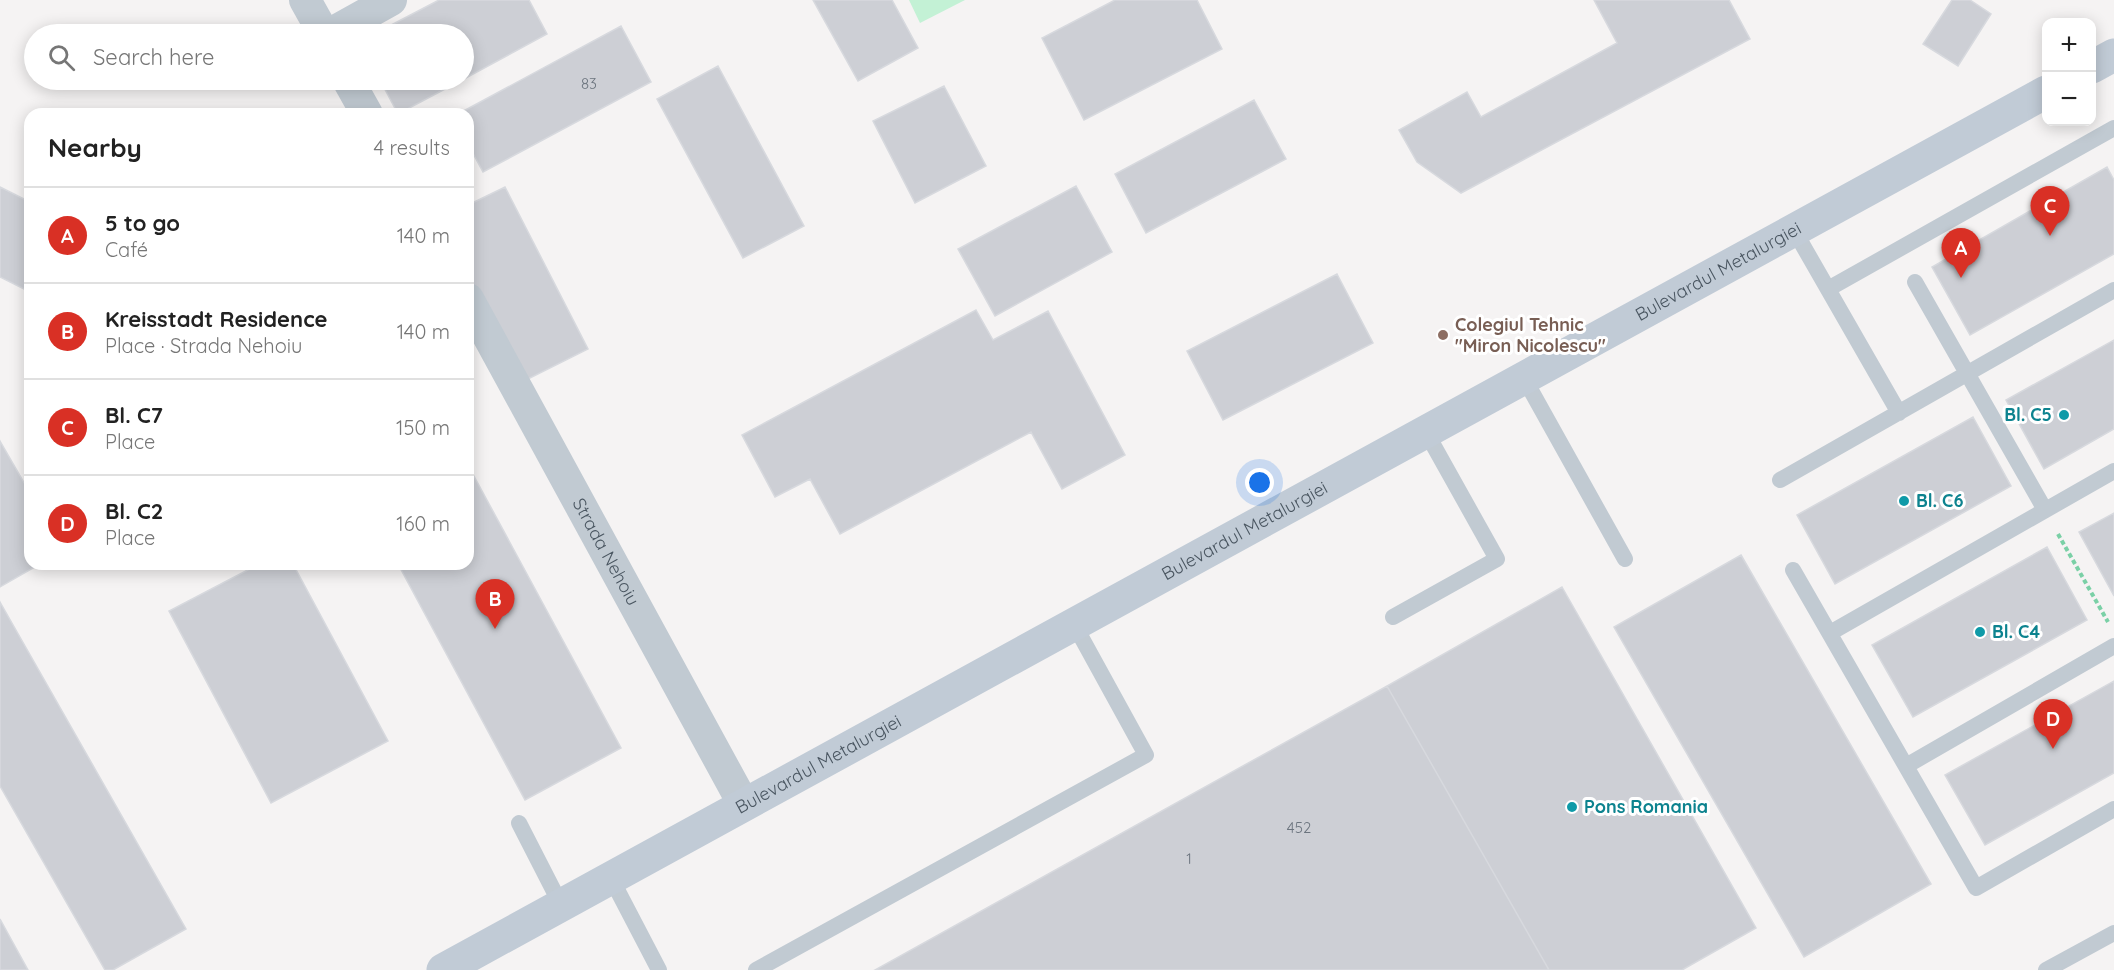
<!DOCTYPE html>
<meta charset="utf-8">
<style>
body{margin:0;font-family:Quicksand,sans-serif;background:#f2f2f2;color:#222}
.controls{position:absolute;right:18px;top:18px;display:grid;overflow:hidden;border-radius:12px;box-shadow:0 3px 15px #0003}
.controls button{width:54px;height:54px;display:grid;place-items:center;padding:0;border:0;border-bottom:2px solid #e0e0e0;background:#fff;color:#222;font:30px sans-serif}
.you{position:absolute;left:1260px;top:483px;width:21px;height:21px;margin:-15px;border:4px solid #fff;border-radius:50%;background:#1a73e8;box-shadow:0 0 0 9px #1a73e833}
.badge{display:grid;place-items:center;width:39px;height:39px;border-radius:50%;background:#d93025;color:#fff;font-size:20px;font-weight:700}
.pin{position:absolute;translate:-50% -50px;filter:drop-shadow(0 2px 3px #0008)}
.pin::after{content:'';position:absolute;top:32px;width:21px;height:18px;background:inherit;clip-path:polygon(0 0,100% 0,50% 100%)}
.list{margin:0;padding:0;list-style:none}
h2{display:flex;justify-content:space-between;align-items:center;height:78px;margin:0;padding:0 24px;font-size:26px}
h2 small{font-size:20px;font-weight:400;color:#767676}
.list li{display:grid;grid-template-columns:39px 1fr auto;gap:18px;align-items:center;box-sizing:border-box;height:96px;padding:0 24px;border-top:2px solid #e0e0e0}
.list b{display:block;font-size:22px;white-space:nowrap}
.list p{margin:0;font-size:20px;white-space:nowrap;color:#767676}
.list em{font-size:20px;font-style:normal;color:#767676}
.icon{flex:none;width:33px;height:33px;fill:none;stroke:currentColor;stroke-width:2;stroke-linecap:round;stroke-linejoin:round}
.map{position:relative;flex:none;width:2114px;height:970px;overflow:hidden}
.search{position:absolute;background:#fff;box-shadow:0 3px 15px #0003;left:24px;top:24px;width:450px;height:66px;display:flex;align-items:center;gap:15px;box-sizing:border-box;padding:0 21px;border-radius:33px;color:#767676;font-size:22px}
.panel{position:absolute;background:#fff;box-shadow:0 3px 15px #0003;left:24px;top:108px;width:450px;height:462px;border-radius:18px}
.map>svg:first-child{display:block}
.green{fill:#c3f1d5}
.building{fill:#cdcfd5;stroke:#d7d9de;stroke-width:1.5}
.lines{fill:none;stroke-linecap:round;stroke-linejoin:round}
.path{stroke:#7ad0a6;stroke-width:4;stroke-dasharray:4.5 3;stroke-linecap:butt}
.lane{stroke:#c1cad2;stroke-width:16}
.street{stroke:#c1cad2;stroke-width:32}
.secondary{stroke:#c1cbd6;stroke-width:33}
.education-dot{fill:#8d6e63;stroke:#fff;stroke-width:2}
.culture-dot{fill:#0f9aa8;stroke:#fff;stroke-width:2}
.labels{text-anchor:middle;stroke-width:6;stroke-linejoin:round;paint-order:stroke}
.number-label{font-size:15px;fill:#6b747e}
.street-label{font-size:18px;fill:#4a5661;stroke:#fff}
.education-label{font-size:18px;font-weight:bold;fill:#785e54;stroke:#fff;text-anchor:start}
.culture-label{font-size:18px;font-weight:bold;fill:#0d838f;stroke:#fff;text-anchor:start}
</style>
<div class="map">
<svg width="2114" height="970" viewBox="0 0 2114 970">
<rect width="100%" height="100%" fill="#f5f3f3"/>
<path class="green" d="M909,0H965L920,23Z"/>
<path class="building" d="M439,0H529L547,34L464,79V34H374Z
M813,0H892L918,48L858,81Z
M1115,0H1197L1222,49L1084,120L1042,38Z
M1594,0H1729L1750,39L1461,193L1417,162L1399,130L1467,92L1481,117L1617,43Z
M1952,0H1970L1991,14L1958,66L1923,44Z
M621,26L651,82L483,172L468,144V114H458Z
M718,66L804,226L743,258L657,99Z
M380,80H462L398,114Z
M944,86L986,166L915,203L873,121Z
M1254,100L1286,159L1146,233L1115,174Z
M2107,167L2114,180V254L1970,335L1932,267Z
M1076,186L1112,252L995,316L958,249Z
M0,187L30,202V292L0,277Z
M505,187L588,349L522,382L468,274V205Z
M1337,274L1373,343L1223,420L1187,351Z
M976,310L993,340L1048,311L1125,455L1062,489L1031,432L840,534L810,479L775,497L742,435Z
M2114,340V429L2044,469L2006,400Z
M1973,417L2011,486L1835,584L1797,515Z
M0,441L30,493V564H40L0,587Z
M468,465L621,748L525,800L398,564H468Z
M2114,513V596L2079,532Z
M2047,547L2087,620L1913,717L1872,645Z
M1741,555L1931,884L1804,957L1614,627Z
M259,564H293L388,741L271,803L169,611Z
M1562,587L1756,928L1682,970H1549L1387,686Z
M0,602L186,929L113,970H105L0,786Z
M2114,681V773L1985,845L1945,775Z
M1387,686L1549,970H875Z
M0,919L28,970H0Z"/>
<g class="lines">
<path class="path" d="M2058,534L2108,622"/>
<path class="lane" d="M1794,230L1899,413
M1915,282L2045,510
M1828,289L2114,128
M1524,378L1625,559
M1780,480L2114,290
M1793,570L1976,888L2114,809
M1393,617L1497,559L1426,432
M1830,633L2114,471
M1906,766L2114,646
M519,823L561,905
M611,878L659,970
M756,970L1146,755L1074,624
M2046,970L2114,933"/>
<g class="street">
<path d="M305,0L324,34"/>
<path d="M330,34L391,0"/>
<path d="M348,80L367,114"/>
<path id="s1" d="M468,299L744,805"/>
</g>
<g class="secondary">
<path d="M2092,67L2114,55"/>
<path id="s2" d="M443,970L2046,92"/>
</g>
</g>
<circle class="education-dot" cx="1443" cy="335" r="6"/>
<g class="culture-dot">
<circle cx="2064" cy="415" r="6"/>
<circle cx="1904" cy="501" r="6"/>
<circle cx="1980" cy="632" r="6"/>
<circle cx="1572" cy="807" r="6"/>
</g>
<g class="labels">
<g class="number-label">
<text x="589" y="89">83</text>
<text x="1299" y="833">452</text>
<text x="1189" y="864">1</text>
</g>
<g class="street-label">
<text dy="6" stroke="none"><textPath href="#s2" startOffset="1454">Bulevardul Metalurgiei</textPath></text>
<text dy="6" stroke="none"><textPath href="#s2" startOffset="914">Bulevardul Metalurgiei</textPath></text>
<text dy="6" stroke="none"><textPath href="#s1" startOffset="288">Strada Nehoiu</textPath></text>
<text dy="6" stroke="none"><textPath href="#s2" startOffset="428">Bulevardul Metalurgiei</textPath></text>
</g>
<g class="education-label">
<text x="1455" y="331">Colegiul Tehnic<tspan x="1455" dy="21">"Miron Nicolescu"</tspan></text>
</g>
<g class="culture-label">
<text x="2052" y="421" text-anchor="end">Bl. C5</text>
<text x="1916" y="507">Bl. C6</text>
<text x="1992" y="638">Bl. C4</text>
<text x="1584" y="813">Pons Romania</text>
</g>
</g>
</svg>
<div class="controls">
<button>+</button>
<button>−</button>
</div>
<div class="you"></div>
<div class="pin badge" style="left:1961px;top:278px">A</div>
<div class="pin badge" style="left:495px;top:629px">B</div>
<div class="pin badge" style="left:2050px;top:236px">C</div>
<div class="pin badge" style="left:2053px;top:749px">D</div>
<div class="search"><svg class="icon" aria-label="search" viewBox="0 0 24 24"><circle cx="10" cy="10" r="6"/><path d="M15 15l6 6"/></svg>Search here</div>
<section class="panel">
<h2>Nearby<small>4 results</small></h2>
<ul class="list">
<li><span class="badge">A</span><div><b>5 to go</b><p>Café</p></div><em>140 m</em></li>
<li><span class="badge">B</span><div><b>Kreisstadt Residence</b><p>Place · Strada Nehoiu</p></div><em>140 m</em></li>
<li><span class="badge">C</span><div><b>Bl. C7</b><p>Place</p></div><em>150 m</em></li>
<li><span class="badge">D</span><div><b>Bl. C2</b><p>Place</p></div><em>160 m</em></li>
</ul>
</section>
</div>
